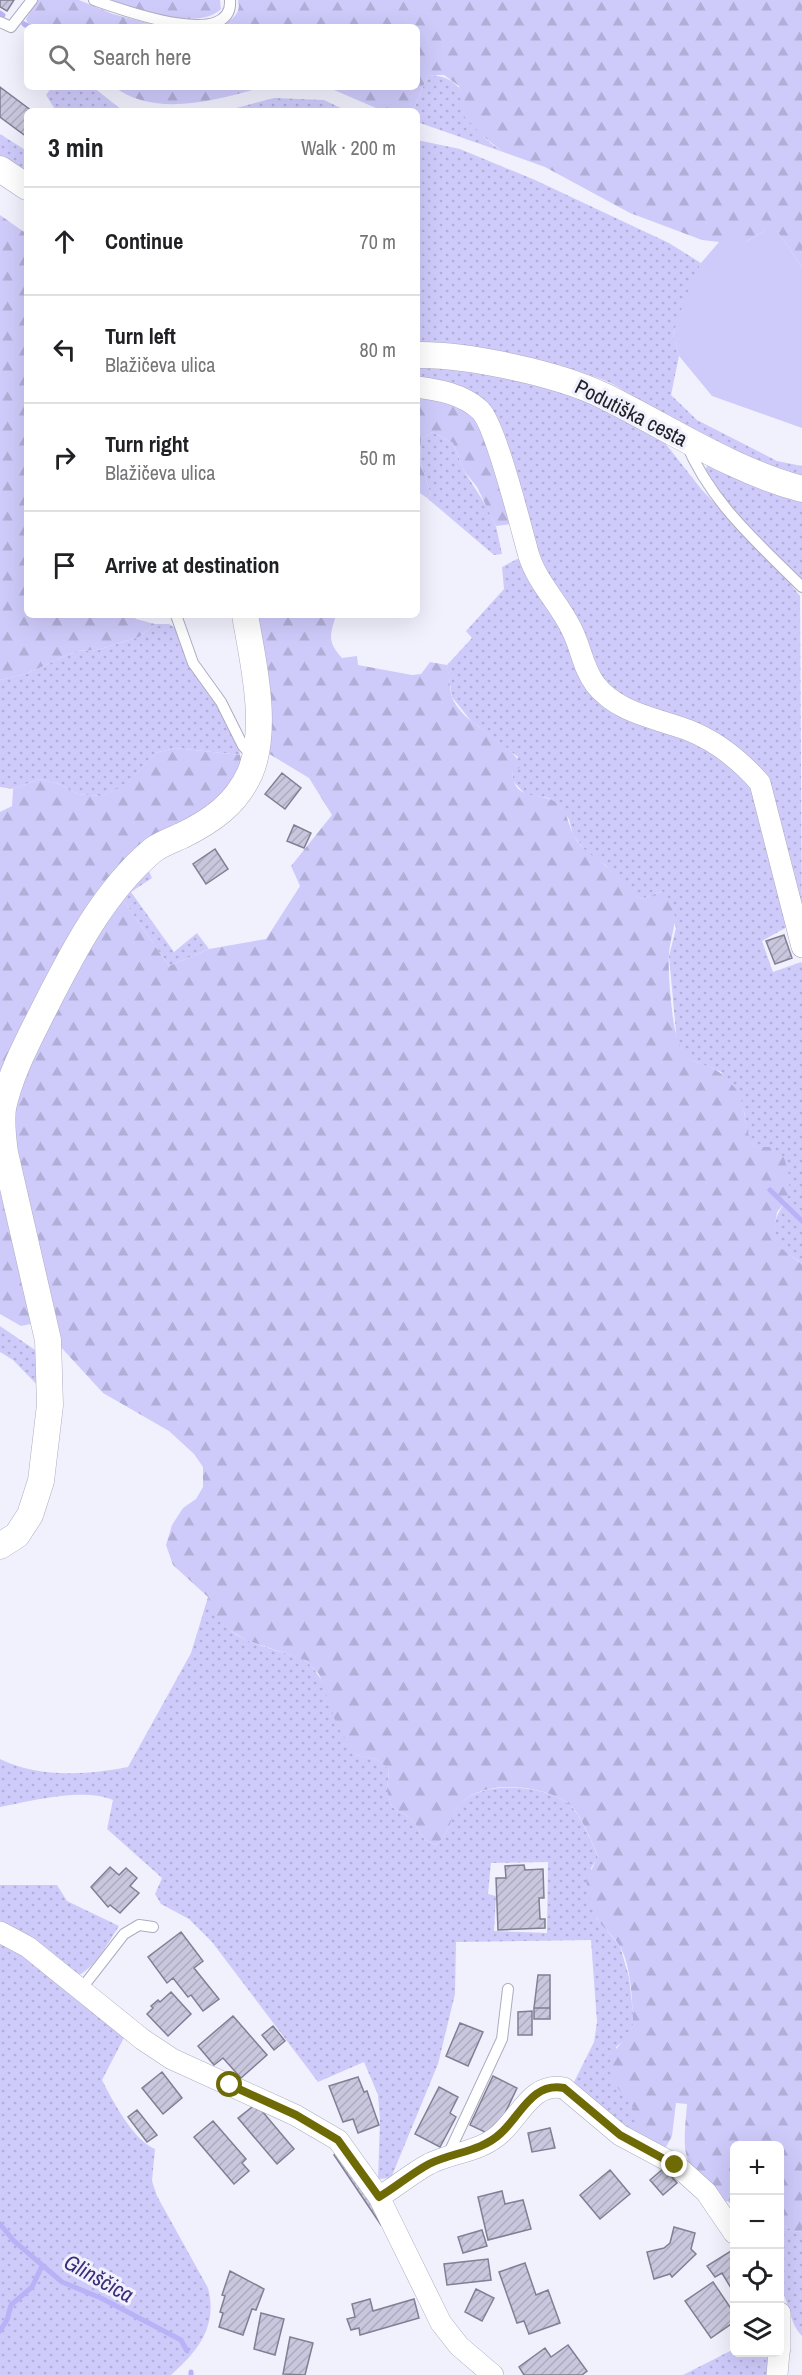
<!DOCTYPE html>
<meta charset="utf-8">
<style>
body{margin:0;font-family:"Archivo Narrow",sans-serif;background:#f6f6f6;color:#202124}
.controls{position:absolute;right:18px;bottom:18px;display:grid;overflow:hidden;border-radius:9px;box-shadow:0 6px 24px #0002}
.controls button{width:54px;height:54px;display:grid;place-items:center;padding:0;border:0;border-bottom:2px solid #e0e0e0;background:#fff;color:#202124;font:30px sans-serif}
.stop{position:absolute;width:18px;height:18px;margin:-14px;border:4px solid #6e6a06;border-radius:50%;background:#fff}
.stop.end{background:#6e6a06;border-color:#fff;box-shadow:0 2px 6px #0008}
.list{margin:0;padding:0;list-style:none}
h2{display:flex;justify-content:space-between;align-items:center;height:78px;margin:0;padding:0 24px;font-size:26px}
h2 small{font-size:20px;font-weight:400;color:#757577}
.list li{display:grid;grid-template-columns:39px 1fr auto;gap:18px;align-items:center;box-sizing:border-box;height:108px;padding:0 24px;border-top:2px solid #e0e0e0}
.list b{display:block;font-size:22px;white-space:nowrap}
.list p{margin:0;font-size:20px;white-space:nowrap;color:#757577}
.list em{font-size:20px;font-style:normal;color:#757577}
.icon{flex:none;width:33px;height:33px;fill:none;stroke:currentColor;stroke-width:2;stroke-linecap:round;stroke-linejoin:round}
.map{position:relative;flex:none;width:802px;height:2375px;overflow:hidden}
.search{position:absolute;background:#fff;box-shadow:0 6px 24px #0002;left:24px;top:24px;width:396px;height:66px;display:flex;align-items:center;gap:15px;box-sizing:border-box;padding:0 21px;border-radius:9px;color:#757577;font-size:22px}
.panel{position:absolute;background:#fff;box-shadow:0 6px 24px #0002;left:24px;top:108px;width:396px;height:510px;border-radius:9px}
.map>svg:first-child{display:block}
.grass{fill:url(#grass-dots);fill-rule:evenodd}
.forest{fill:url(#forest-firs)}
.pitch{fill:#cecbfb}
.lines{fill:none;stroke-linecap:round;stroke-linejoin:round}
.stream{stroke:#b8b3f7;stroke-width:5}
.building{fill:url(#building-hatch);stroke:#807f93;stroke-width:1.5}
.service-casing{stroke:#adacc1;stroke-width:12}
.minor-casing{stroke:#adacc1;stroke-width:22}
.tertiary-casing{stroke:#adacc1;stroke-width:27}
.service{stroke:#fff;stroke-width:10}
.minor{stroke:#fff;stroke-width:21}
.tertiary{stroke:#fff;stroke-width:26}
.route{stroke:#6e6a06;stroke-width:8}
.labels{text-anchor:middle;stroke-width:6;stroke-linejoin:round;paint-order:stroke}
.street-label{font-size:21px;fill:#22222a;stroke:#f1f1fe}
.water-label{font-size:22px;font-style:italic;fill:#3c2d7a;stroke:#f1f1fe}
</style>
<div class="map">
<svg width="802" height="2375" viewBox="0 0 802 2375">
<defs>
<pattern id="grass-dots" width="8" height="8" patternUnits="userSpaceOnUse" patternTransform="scale(1.5)"><rect width="8" height="8" fill="#cecbfb"/><path d="M2 2h.1M6 6h.1" fill="none" stroke="#b1aed7" stroke-width="1.8" stroke-linecap="round"/></pattern>
<pattern id="forest-firs" width="22" height="20" patternUnits="userSpaceOnUse" patternTransform="scale(1.5)"><rect width="22" height="20" fill="#cecbfb"/><path d="M5 1l3.5 6h-7zM16 11l3.5 6h-7z" fill="#b1aed7"/></pattern>
<pattern id="building-hatch" width="6" height="6" patternUnits="userSpaceOnUse" patternTransform="scale(1.5)"><rect width="6" height="6" fill="#c8c7dd"/><path d="M-1 1l2-2M0 6l6-6M5 7l2-2" fill="none" stroke="#acabbe"/></pattern>
</defs>
<rect width="100%" height="100%" fill="#f1f1fe"/>
<path class="grass" d="M428,75C472,76 462,112 484,137C489,143 497,147 503,152L417,122V111H413Z
M52,87H93L122,110L132,111H56L46,95Z
M274,98L324,100L347,111H225Z
M0,134L27,151V172L0,157Z
M417,140L460,149L535,180L669,243L701,263L673,334L679,356L671,395L697,420L777,461L802,466V478C756,461 713,439 668,418C645,407 625,388 601,379C542,356 479,348 417,343Z
M417,365L475,371L576,395L651,432L665,443L702,490L777,567L800,596L802,934L762,779L602,684L576,624L417,382Z
M432,432L453,443L464,471L487,507L496,526L502,554L494,555L427,498L431,495L420,460L421,439Z
M713,465L802,502V580L729,506L705,471L707,466Z
M517,559L525,560L596,691L696,737L757,785L787,927L762,941L773,972L801,962L802,964V1264C796,1258 783,1252 778,1246C769,1230 777,1212 787,1200L772,1147H755L748,1138L744,1111L721,1072L686,1058L677,1043L669,956L676,928L662,891L642,899L632,893L605,865L587,853L573,835L569,819L549,798L526,795L513,781L512,772L518,757L471,721L452,697L447,665L472,638L466,631L504,589L502,567Z
M155,624H169L179,630L236,733L240,755L175,748L155,753L126,786L101,796L78,794L59,784L39,779L13,789L0,787V680L26,674L76,651L97,650L139,637Z
M148,869L152,878L131,892L174,952L197,933L209,949L169,966L119,894Z
M0,1326L41,1354L42,1390L13,1360L0,1352Z
M208,1597C220,1634 246,1641 281,1652C289,1655 300,1656 307,1662C327,1679 344,1730 356,1755L376,1759L389,1769L387,1791L392,1807L412,1819L425,1840L436,1845C456,1828 446,1812 469,1797C495,1781 546,1786 570,1805C579,1813 594,1845 598,1858L591,1868L596,1918L620,1946L629,1977L634,2022L629,2037L616,2047L624,2095L635,2106L639,2125L636,2140L577,2093L574,2082L594,2042L597,2022L591,1940L456,1942L455,1994L438,2064L391,2178L378,2179L380,2121L378,2095L364,2062L318,2082L212,1942L189,1919L161,1904L155,1894L162,1878L107,1829L113,1800C85,1787 30,1801 0,1807V1759C37,1778 89,1775 128,1767L191,1653ZM548,1862L547,1933L494,1931L496,1896L488,1894L491,1863Z
M0,1885H57L67,1901L119,1926C107,1944 96,1967 77,1976L0,1927Z
M0,1938L127,2032L102,2080C113,2101 133,2140 155,2149L152,2181L157,2196L208,2288C218,2326 198,2351 171,2375H0Z
M780,2223L793,2231L802,2232V2336C789,2323 790,2303 780,2288Z
M734,2349V2352L773,2353L772,2375H683Z"/>
<path class="forest" d="M38,0H79L113,14L162,27H30L26,19Z
M112,0H220L221,9C198,31 138,10 112,0Z
M238,0H802V267L777,231H765L745,242H719L702,240L630,213L545,167L503,152L484,137L463,115L459,86L444,75H428L413,111H383L327,87H417V27H221C231,20 242,14 238,0Z
M114,87H263C217,100 156,118 114,87Z
M0,215L27,234V615H133L136,619L155,624L139,637L97,650L76,651L26,674L0,680Z
M417,391L461,402L479,417L512,524L496,526L477,487L464,471L453,443L432,432L421,439L420,460L431,495L427,498L417,491Z
M255,615H336C330,636 327,641 342,658L357,656L358,665L412,675L421,674L430,662L447,665C450,674 449,688 452,697C463,727 513,740 521,767L512,772C514,803 542,791 557,803C568,812 568,825 574,836C582,851 596,857 608,868C620,878 629,891 642,899L662,891C685,912 670,931 669,955C668,972 670,992 672,1010C680,1085 706,1047 735,1088C748,1105 742,1130 755,1147H772L784,1157L790,1179L787,1200L777,1212L774,1231L779,1247L802,1264V2232L793,2231L780,2223V2146H734V2206L727,2201L721,2202C682,2159 682,2162 687,2104L676,2103L672,2136L666,2147H652L636,2140C644,2094 609,2096 610,2066C610,2045 634,2040 633,2019C632,1997 631,1968 621,1948C615,1937 604,1929 597,1919C591,1909 589,1892 586,1880L598,1857C594,1845 579,1812 570,1805C546,1786 495,1780 469,1797C447,1812 455,1829 436,1845L425,1840L412,1819L392,1807L387,1791L389,1769L376,1759L356,1755L337,1726L319,1674L305,1660L246,1640L223,1626L213,1613L208,1597L173,1565L166,1545L172,1525L183,1508L196,1499L203,1487V1467L194,1454L169,1431L103,1393L58,1344L15,1154L13,1121L20,1084L42,1032L119,894L169,966L209,949L266,939L300,886L291,866L332,815L309,778L266,752Z
M175,748L240,755L243,768L228,795L151,843L0,1080V812L12,806L13,789L39,779L59,784L78,794L101,796L126,785L155,753Z
M0,1169L36,1323L21,1326L0,1314Z"/>
<path class="pitch" d="M765,231H777L802,267V428L712,396L679,356L673,335L684,301L701,263L719,242H745Z"/>
<g class="lines">
<path class="stream" d="M0,13L3,15
M24,24L29,27
M770,1190L802,1221
M0,2224L14,2241L62,2282L101,2298L181,2340L187,2351
M0,2331L7,2320L11,2305L32,2287L42,2266
M191,2372V2375"/>
</g>
<path class="building" d="M0,0H14L7,11L0,7Z
M0,87L32,111H27V137L0,117Z
M282,773L301,788L285,809L265,794Z
M294,825L311,833L304,848L287,841Z
M215,849L228,869L206,884L193,864Z
M784,935L792,958L775,964L766,941Z
M524,1865L525,1870L543,1869L544,1898H539L540,1919H545V1928L498,1930L496,1878H506L505,1866Z
M110,1867L119,1875L126,1868L137,1878L130,1886L139,1893L120,1913L110,1905L108,1907L91,1887Z
M181,1932L203,1961L194,1968L219,1999L203,2011L191,1995L188,1997L173,1978L167,1983L148,1957Z
M538,1975H550V2008H534Z
M171,1992L191,2014L168,2036L147,2014L153,2008L151,2006L158,2000L160,2002Z
M534,2008H550V2019H534Z
M532,2011V2035H518V2012Z
M233,2016L267,2055L241,2078L223,2058L214,2065L198,2046Z
M460,2023L483,2032L468,2066L446,2056Z
M273,2026L285,2041L274,2050L262,2035Z
M162,2072L182,2098L163,2114L142,2088Z
M493,2076L517,2088L497,2130L489,2134L470,2125Z
M358,2077L364,2092L367,2091L379,2125L358,2133L353,2119L343,2122L329,2086Z
M439,2087L458,2097L450,2113L456,2117L440,2147L415,2134Z
M256,2104L294,2149L277,2164L238,2118Z
M137,2110L157,2135L147,2142L128,2117Z
M213,2121L246,2159L242,2163L249,2171L234,2184L194,2137Z
M550,2128L555,2148L532,2152L528,2133Z
M339,2152L387,2222L381,2225L334,2155Z
M664,2168L677,2183L663,2195L650,2180Z
M610,2170L630,2194L600,2219L580,2195Z
M502,2191L505,2204L523,2200L531,2229L488,2240L478,2197Z
M674,2227L695,2233L691,2249L696,2254L672,2277L670,2274L654,2279L647,2252L664,2248L670,2243Z
M482,2230L487,2246L463,2253L458,2237Z
M734,2249V2293L722,2273L715,2277L707,2266Z
M488,2259L491,2280L447,2285L444,2264Z
M525,2263L536,2295L548,2290L560,2323L529,2334L524,2321L517,2323L499,2272Z
M230,2271L264,2289L256,2310L252,2309L243,2335L219,2327L223,2313L220,2312L225,2296L222,2295Z
M713,2282L734,2313V2322L711,2338L685,2301Z
M476,2289L494,2298L482,2321L465,2312Z
M370,2299L373,2311L414,2299L419,2318L360,2335L359,2328L351,2330L347,2319L355,2317L352,2304Z
M261,2313L284,2319L275,2355L254,2349Z
M290,2337L313,2343L305,2375L283,2374Z
M568,2345L587,2371L582,2375H524L519,2367L545,2348L551,2357Z"/>
<g class="lines">
<defs>
<path id="service" d="M94,0C117,8 234,52 230,0
M0,22L11,27L32,0
M686,443C711,503 757,542 802,587
M176,615L193,663L221,702L243,746L252,756
M82,1988L124,1934L139,1925L153,1927
M447,2157L502,2039L508,1989"/>
<path id="minor" d="M417,387C439,390 463,394 480,410C496,425 521,528 529,556C538,584 560,604 572,630C581,648 583,668 595,684C617,713 656,718 688,730C716,741 740,760 760,783L802,947
M0,1932L28,1947L142,2039L172,2059L295,2115L338,2140L379,2197L441,2323L459,2346L493,2375
M379,2197C396,2187 412,2173 429,2164C453,2152 481,2152 501,2133C521,2115 532,2082 564,2088L620,2135L676,2165L706,2192L734,2233
M780,2313V2349
M777,2375L779,2352"/>
<path id="tertiary" d="M0,169L27,187
M417,355C467,354 559,374 604,396C669,428 731,470 802,489
M0,1546L17,1535L30,1515L41,1481L50,1405L48,1340L5,1153C3,1137 1,1124 3,1108C10,1074 28,1041 43,1011C72,954 103,892 153,850C161,844 172,840 181,836C212,821 236,804 250,773C269,728 253,661 245,615"/>
</defs>
<use href="#service" class="service-casing"/>
<use href="#minor" class="minor-casing"/>
<use href="#tertiary" class="tertiary-casing"/>
<use href="#service" class="service"/>
<use href="#minor" class="minor"/>
<use href="#tertiary" class="tertiary"/>
</g>
<g class="lines">
<path class="route" d="M230,2085L296,2115L338,2140L379,2197C396,2187 412,2173 429,2164C453,2152 481,2152 501,2133C521,2115 532,2082 564,2088L620,2135L675,2165"/>
</g>
<g class="labels">
<g class="street-label">
<text transform="translate(631 413) rotate(27)" y="7">Podutiška cesta</text>
</g>
<g class="water-label">
<text transform="translate(99 2278) rotate(29)" y="8">Glinščica</text>
</g>
</g>
</svg>
<div class="controls">
<button>+</button>
<button>−</button>
<button><svg class="icon" aria-label="locate" viewBox="0 0 24 24"><circle cx="12" cy="12" r="6"/><path d="M12 2v4M12 18v4M2 12h4M18 12h4"/></svg></button>
<button><svg class="icon" aria-label="layers" viewBox="0 0 24 24"><path d="M12 4l9 5-9 5-9-5zM3 14l9 5 9-5"/></svg></button>
</div>
<div class="stop" style="left:230px;top:2085px"></div>
<div class="stop end" style="left:675px;top:2165px"></div>
<div class="search"><svg class="icon" aria-label="search" viewBox="0 0 24 24"><circle cx="10" cy="10" r="6"/><path d="M15 15l6 6"/></svg>Search here</div>
<section class="panel">
<h2>3 min<small>Walk · 200 m</small></h2>
<ul class="list">
<li><svg class="icon" aria-label="ahead" viewBox="0 0 24 24"><path d="M12 20V5M6 11l6-6 6 6"/></svg><div><b>Continue</b></div><em>70 m</em></li>
<li><svg class="icon" aria-label="left" viewBox="0 0 24 24"><path d="M17 20v-9H6M10 6l-5 5 5 5"/></svg><div><b>Turn left</b><p>Blažičeva ulica</p></div><em>80 m</em></li>
<li><svg class="icon" aria-label="right" viewBox="0 0 24 24"><path d="M7 20v-9h11M14 6l5 5-5 5"/></svg><div><b>Turn right</b><p>Blažičeva ulica</p></div><em>50 m</em></li>
<li><svg class="icon" aria-label="arrive" viewBox="0 0 24 24"><path d="M6 21V4h12l-3 4 3 4H6"/></svg><div><b>Arrive at destination</b></div></li>
</ul>
</section>
</div>
